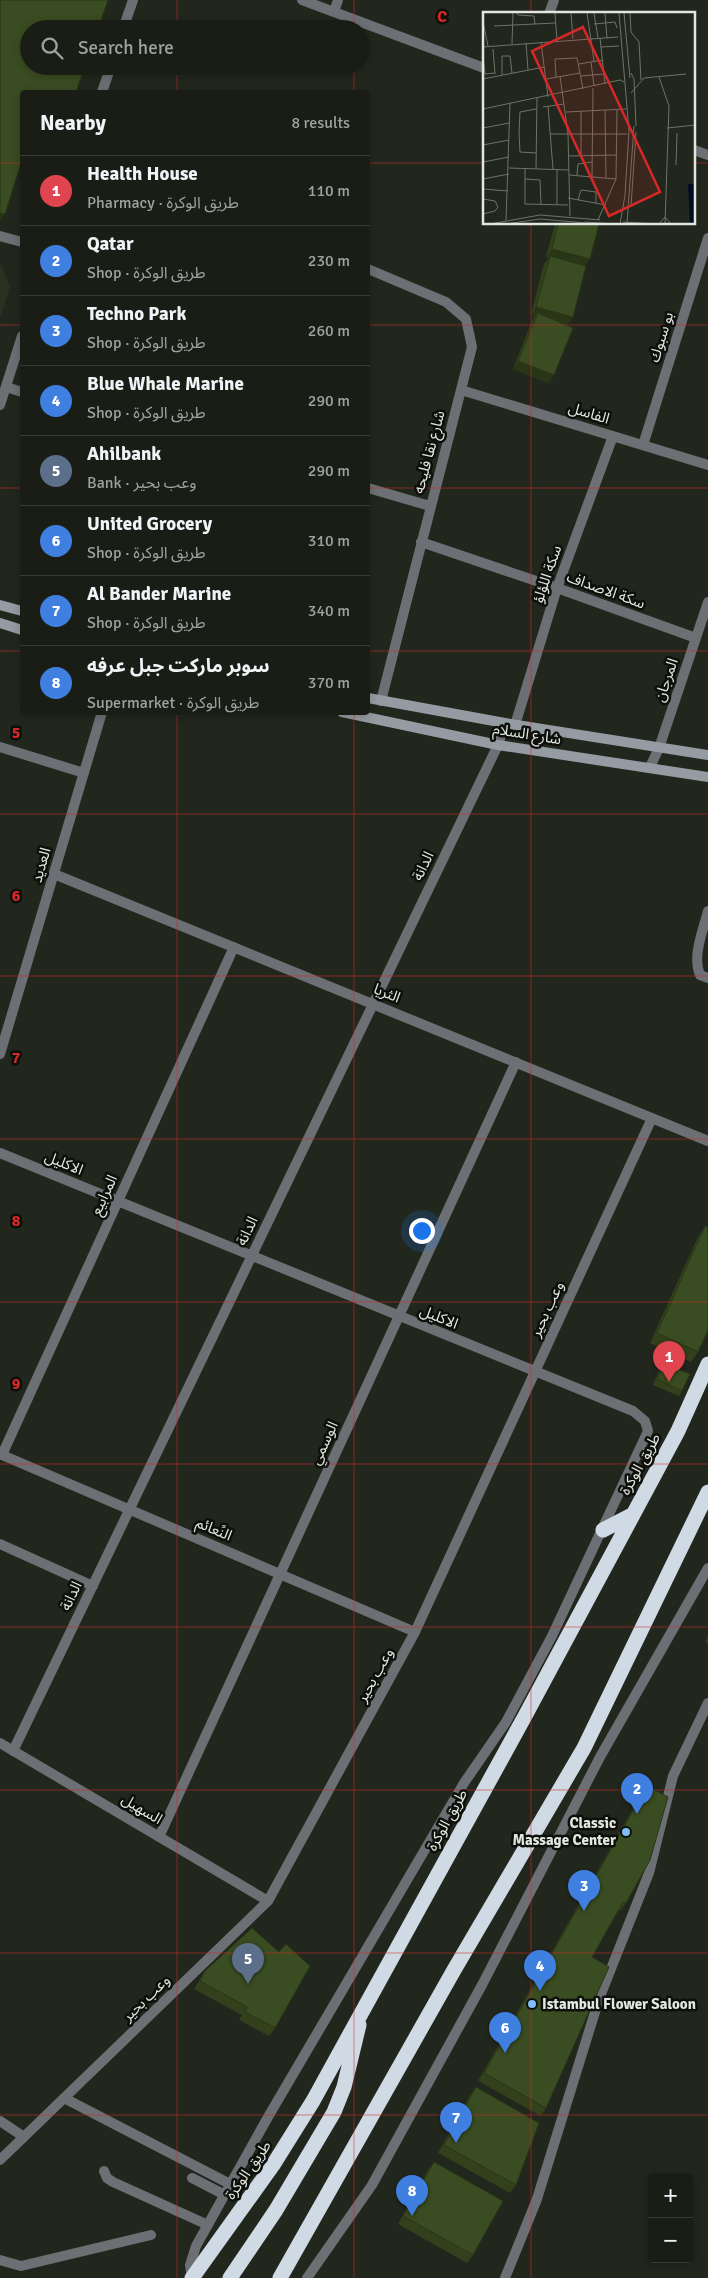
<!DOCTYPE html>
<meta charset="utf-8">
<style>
body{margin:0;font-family:Signika,"Noto Sans Arabic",sans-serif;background:#23261f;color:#f1f3f6}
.controls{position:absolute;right:15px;bottom:15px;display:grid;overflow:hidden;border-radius:5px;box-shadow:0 2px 8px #0003}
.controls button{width:45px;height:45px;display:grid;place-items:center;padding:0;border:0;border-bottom:1px solid #383b35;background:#1a1d16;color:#f1f3f6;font:25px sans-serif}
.you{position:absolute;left:421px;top:1230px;width:18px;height:18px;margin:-12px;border:4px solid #fff;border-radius:50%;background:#1a73e8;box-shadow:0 0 0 8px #1a73e833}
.badge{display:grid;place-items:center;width:32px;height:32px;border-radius:50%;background:#db2777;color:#fff;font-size:16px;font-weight:700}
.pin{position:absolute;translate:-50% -41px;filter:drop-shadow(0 1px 2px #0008)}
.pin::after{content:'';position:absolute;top:26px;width:18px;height:15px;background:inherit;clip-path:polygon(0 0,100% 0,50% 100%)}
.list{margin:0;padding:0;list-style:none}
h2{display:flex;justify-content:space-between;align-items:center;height:65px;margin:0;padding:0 20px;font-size:21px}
h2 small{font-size:16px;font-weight:400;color:#9fa2a1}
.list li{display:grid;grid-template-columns:32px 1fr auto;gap:15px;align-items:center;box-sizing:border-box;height:70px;padding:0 20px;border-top:1px solid #383b35}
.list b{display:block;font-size:19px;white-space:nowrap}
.list p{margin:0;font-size:16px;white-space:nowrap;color:#9fa2a1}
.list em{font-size:16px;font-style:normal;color:#9fa2a1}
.icon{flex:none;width:28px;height:28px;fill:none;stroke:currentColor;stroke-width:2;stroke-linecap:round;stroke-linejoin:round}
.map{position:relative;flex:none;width:708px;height:2278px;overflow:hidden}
.search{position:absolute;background:#1a1d16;box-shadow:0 2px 8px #0003;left:20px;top:20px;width:350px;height:55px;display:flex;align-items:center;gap:12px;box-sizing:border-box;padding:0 18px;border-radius:28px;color:#9fa2a1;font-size:19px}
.panel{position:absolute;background:#1a1d16;box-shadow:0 2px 8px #0003;left:20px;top:90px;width:350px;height:625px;border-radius:5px}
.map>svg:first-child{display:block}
.built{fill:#2a3121}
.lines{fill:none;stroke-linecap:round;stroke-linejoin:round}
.lane{stroke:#6c7074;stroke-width:10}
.street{stroke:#6c7074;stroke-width:10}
.secondary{stroke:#959ba2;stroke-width:10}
.highway{stroke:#d0dae5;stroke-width:15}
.wall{fill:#32411c}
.shaded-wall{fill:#293517}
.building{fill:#3a4c21;stroke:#293517}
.grid{fill:none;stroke:#d62828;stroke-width:1;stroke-opacity:0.55}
.poi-dot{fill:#82bcfa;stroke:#0d0f0b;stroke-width:2}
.labels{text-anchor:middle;stroke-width:5;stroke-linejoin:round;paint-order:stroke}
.street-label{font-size:15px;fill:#e3e7e0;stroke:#0d0f0b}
.poi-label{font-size:15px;font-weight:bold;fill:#e3e7e0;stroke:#0d0f0b;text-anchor:end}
.inset-road{fill:none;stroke:#6f746b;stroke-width:1}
.view{fill:#d62828;fill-opacity:0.15;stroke:#d62828;stroke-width:2.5}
.inset-edge{fill:none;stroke:#e3e7e0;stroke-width:2.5}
.grid-label{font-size:16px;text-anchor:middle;font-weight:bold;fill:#d62828;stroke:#0d0f0b;stroke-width:5;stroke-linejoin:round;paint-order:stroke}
</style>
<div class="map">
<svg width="708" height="2278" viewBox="0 0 708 2278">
<rect width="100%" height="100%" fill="#22271d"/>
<path class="built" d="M0,262L10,287L0,318Z"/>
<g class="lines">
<path class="lane" d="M708,911C703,931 692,956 700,975L708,978
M64,2098L230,2184
M104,2171L107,2178L113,2182L208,2225
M192,2178L225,2195
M0,2260L21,2266L151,2235
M505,2278L537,2199L599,1999L649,1873L673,1776L708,1703"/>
<path class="street" d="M302,0L484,68
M334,12L338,0
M549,14L554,0
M123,29L133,0
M102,92L111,66
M694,150L708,155
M0,236L22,242
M368,269L446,302L466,319L472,347L381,701
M6,387L22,392
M461,390L708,465
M0,405L22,336
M643,445L708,238
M368,488L430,506
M421,542L557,588L696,638
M515,725L557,588L613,436
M0,747L84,773
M650,767L659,748L708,602
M54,874L708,1141
M0,1054L102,712
M0,1153L633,1411L645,1421L648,1431L552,1636L506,1722L464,1783L268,2117L196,2246L190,2265L192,2278
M0,1454L415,1632
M2,1455L234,947
M0,1544L93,1586
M0,1743L268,1901
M13,1751L498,745L505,723
M159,1837L516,1062
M0,2121L24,2137
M0,2160L268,1901L415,1632L652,1118
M307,2278L372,2185L482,1985L600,1757L708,1568"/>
<path class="secondary" d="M0,605L22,611
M0,623L22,630
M368,698L505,723L708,755
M342,712L498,745L708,777"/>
<path class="highway" d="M603,1530L632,1515
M192,2278L273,2165L313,2101L525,1716L678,1431L708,1364
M230,2278L276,2210L334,2112L344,2087L359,2025
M280,2278L454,1970L584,1748L708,1492"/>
</g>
<path class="wall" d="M555,224H599L585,265L573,317L567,325L554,375L548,383L513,369L532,321L535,316L531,315L544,264L549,258L546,257Z
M705,1226L698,1352L691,1362L650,1343L698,1237Z
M664,1363L682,1391L679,1396L653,1385L660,1368Z
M708,1636V1644L705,1642Z
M647,1786L626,1903L620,1911L618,1910L592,1957L546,2108L541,2116L478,2081L642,1793Z
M205,1971L275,2028L269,2036L239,2020L242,2015L194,1989Z
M476,2087L516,2185L510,2193L438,2153L470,2095Z
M434,2162L473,2255L467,2263L398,2224L428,2170Z"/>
<path class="shaded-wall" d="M21,163L22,164V170L17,168Z
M0,213L5,214L1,220L0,219Z
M552,249L590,259L584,267L550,256L549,258L546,257Z
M536,307L573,317L567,325L538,313L535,316L531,315Z
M518,361L554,375L548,383L513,369Z"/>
<path class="building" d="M0,0H108L98,29H29V66H85L76,92H22V164L21,163L5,214L0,213Z
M558,224H599L590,259L552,249Z
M550,256L586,266L573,317L536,307Z
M538,313L573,328L554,375L518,361Z
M705,1226L708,1227V1330L698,1352L657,1333Z
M664,1363L690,1374L682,1391L657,1379Z
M647,1786L668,1797L650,1860L626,1903L623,1902L592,1957L609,1967L546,2108L484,2073Z
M252,1928L279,1952L286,1944L310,1966L275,2028L245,2012L247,2007L200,1981L205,1971Z
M476,2087L539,2123L516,2185L444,2145Z
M434,2162L503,2201L473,2255L403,2216Z"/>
<path class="grid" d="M177,0V29M354,0V29M531,0V14M177,66V92M354,66V92M0,163H22M368,163H484M694,163H708M531,224V2278M0,325H22M368,325H708M0,488H22M368,488H708M0,651H22M368,651H708M177,712V2278M354,712V2278M0,814H708M0,976H708M0,1139H708M0,1302H708M0,1464H708M0,1627H708M0,1790H708M0,1953H708M0,2115H708"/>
<g class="poi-dot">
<circle cx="626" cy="1832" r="5"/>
<circle cx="532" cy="2004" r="5"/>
</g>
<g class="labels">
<g class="street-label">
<text transform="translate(661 337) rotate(-73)" y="5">بو سبوك</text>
<text transform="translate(589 413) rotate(17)" y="5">الفاسل</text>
<text transform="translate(429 452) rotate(-75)" y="5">شارع نقا فليحه</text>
<text transform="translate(547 574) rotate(-71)" y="5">سكة اللؤلؤ</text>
<text transform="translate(606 590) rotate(20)" y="5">سكة الاصداف</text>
<text transform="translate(666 680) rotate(-71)" y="5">المرجان</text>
<text transform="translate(527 734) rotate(9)" y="5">شارع السلام</text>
<text transform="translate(41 865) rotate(-74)" y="5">العديد</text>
<text transform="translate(423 866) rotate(-64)" y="5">الدانة</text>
<text transform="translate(387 993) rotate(22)" y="5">الثريا</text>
<text transform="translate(64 1163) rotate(22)" y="5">الاكليل</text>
<text transform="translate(104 1195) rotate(-65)" y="5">المرابيع</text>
<text transform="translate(247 1231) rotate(-64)" y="5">الدانة</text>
<text transform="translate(547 1309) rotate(-65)" y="5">وعب بحير</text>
<text transform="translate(439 1317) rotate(22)" y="5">الاكليل</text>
<text transform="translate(324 1443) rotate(-65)" y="5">الوسمي</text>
<text transform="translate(640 1464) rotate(-61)" y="5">طريق الوكرة</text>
<text transform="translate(214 1529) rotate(23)" y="5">النًعائم</text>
<text transform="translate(71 1596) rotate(-64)" y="5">الدانة</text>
<text transform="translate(375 1675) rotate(-61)" y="5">وعب بحير</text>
<text transform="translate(142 1809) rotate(31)" y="5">السهيل</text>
<text transform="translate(447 1820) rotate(-61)" y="5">طريق الوكرة</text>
<text transform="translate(146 1998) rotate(-44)" y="5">وعب بحير</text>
<text transform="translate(248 2170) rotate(-55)" y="5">طريق الوكرة</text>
</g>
<g class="poi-label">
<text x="616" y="1828">Classic<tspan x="616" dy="17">Massage Center</tspan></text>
<text x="542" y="2009" text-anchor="start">Istambul Flower Saloon</text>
</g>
</g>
<g transform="translate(483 12)">
<rect width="212" height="212" fill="#22271d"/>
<path d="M205,172H212V212H207Z" fill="#000d24"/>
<path class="inset-road" d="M34,1L35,3L51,4L52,12M72,1L74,29M88,1L90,27M104,1L111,49M111,1L115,26M122,1L124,26M136,1L146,119L142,183L137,212M141,1L147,66M147,1L148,20L156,30L158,68M0,10L5,34M111,12L132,10L134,16M11,14L72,11M117,26L122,72M58,30L65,85M43,31L45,58M29,32L30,1M0,35L135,25M118,35L136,34M10,37L12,62M0,45L2,62L12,61M108,50L111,74M96,52L120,48M148,61L151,67L153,114M19,63V44H27L29,61M77,64L85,122L87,204M98,64L121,62M73,65L72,47L94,46L100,77M176,65L186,94L182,212M0,67L61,55M63,67L97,61M148,81L161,66L203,62M65,94L70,157M60,95L81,92M0,97L137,68L141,70M122,98L123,166M98,99V144M83,100L143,97M0,116L26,111M184,116L213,113M67,122H85M85,122H144M0,133L26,128M53,141L37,140L36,121L37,100L53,97M86,144L134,143M0,150L26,145M193,153L194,121M26,156L86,158M42,157V192L85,193M53,157L54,86M74,158V193M86,163L133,167M94,163L95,152L109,150M109,165L110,76M0,167L26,162M42,167L57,168L58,193M0,177L25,179M85,186L123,193M0,187L12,189L15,195L12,199L0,202M95,188L98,178L113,180V191M148,194L153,120M23,208L27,91M115,208L133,167L134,98M102,210L132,212M140,210L175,212M7,212L57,203L117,208M23,212L57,207L104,211M144,212L151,114M176,212L182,205L188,212"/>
<path class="view" d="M100,15L177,180L126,204L49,39Z"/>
<rect width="212" height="212" class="inset-edge"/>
</g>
<g class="grid-label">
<text x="442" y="22">C</text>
<text x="16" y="738">5</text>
<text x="16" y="901">6</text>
<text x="16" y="1063">7</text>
<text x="16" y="1226">8</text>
<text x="16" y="1389">9</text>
</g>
</svg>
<div class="controls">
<button>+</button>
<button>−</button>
</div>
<div class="you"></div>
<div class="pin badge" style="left:669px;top:1382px;background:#e0444e">1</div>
<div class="pin badge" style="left:637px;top:1814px;background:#3f7fe0">2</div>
<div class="pin badge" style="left:584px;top:1911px;background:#3f7fe0">3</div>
<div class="pin badge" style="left:540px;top:1991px;background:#3f7fe0">4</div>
<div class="pin badge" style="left:248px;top:1984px;background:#5c6f8a">5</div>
<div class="pin badge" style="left:505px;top:2053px;background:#3f7fe0">6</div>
<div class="pin badge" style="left:456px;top:2143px;background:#3f7fe0">7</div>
<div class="pin badge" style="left:412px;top:2216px;background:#3f7fe0">8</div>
<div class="search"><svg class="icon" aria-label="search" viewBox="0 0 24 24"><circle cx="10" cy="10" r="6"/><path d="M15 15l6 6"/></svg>Search here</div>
<section class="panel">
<h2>Nearby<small>8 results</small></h2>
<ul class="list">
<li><span class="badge" style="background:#e0444e">1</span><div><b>Health House</b><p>Pharmacy · طريق الوكرة</p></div><em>110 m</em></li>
<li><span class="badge" style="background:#3f7fe0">2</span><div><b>Qatar</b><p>Shop · طريق الوكرة</p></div><em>230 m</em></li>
<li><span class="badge" style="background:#3f7fe0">3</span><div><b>Techno Park</b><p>Shop · طريق الوكرة</p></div><em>260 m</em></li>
<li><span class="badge" style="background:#3f7fe0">4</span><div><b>Blue Whale Marine</b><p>Shop · طريق الوكرة</p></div><em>290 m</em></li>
<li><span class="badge" style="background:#5c6f8a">5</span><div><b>Ahilbank</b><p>Bank · وعب بحير</p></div><em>290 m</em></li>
<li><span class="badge" style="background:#3f7fe0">6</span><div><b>United Grocery</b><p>Shop · طريق الوكرة</p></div><em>310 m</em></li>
<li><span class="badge" style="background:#3f7fe0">7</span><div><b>Al Bander Marine</b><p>Shop · طريق الوكرة</p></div><em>340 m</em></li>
<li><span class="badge" style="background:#3f7fe0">8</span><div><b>سوبر ماركت جبل عرفه</b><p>Supermarket · طريق الوكرة</p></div><em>370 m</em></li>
</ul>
</section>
</div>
